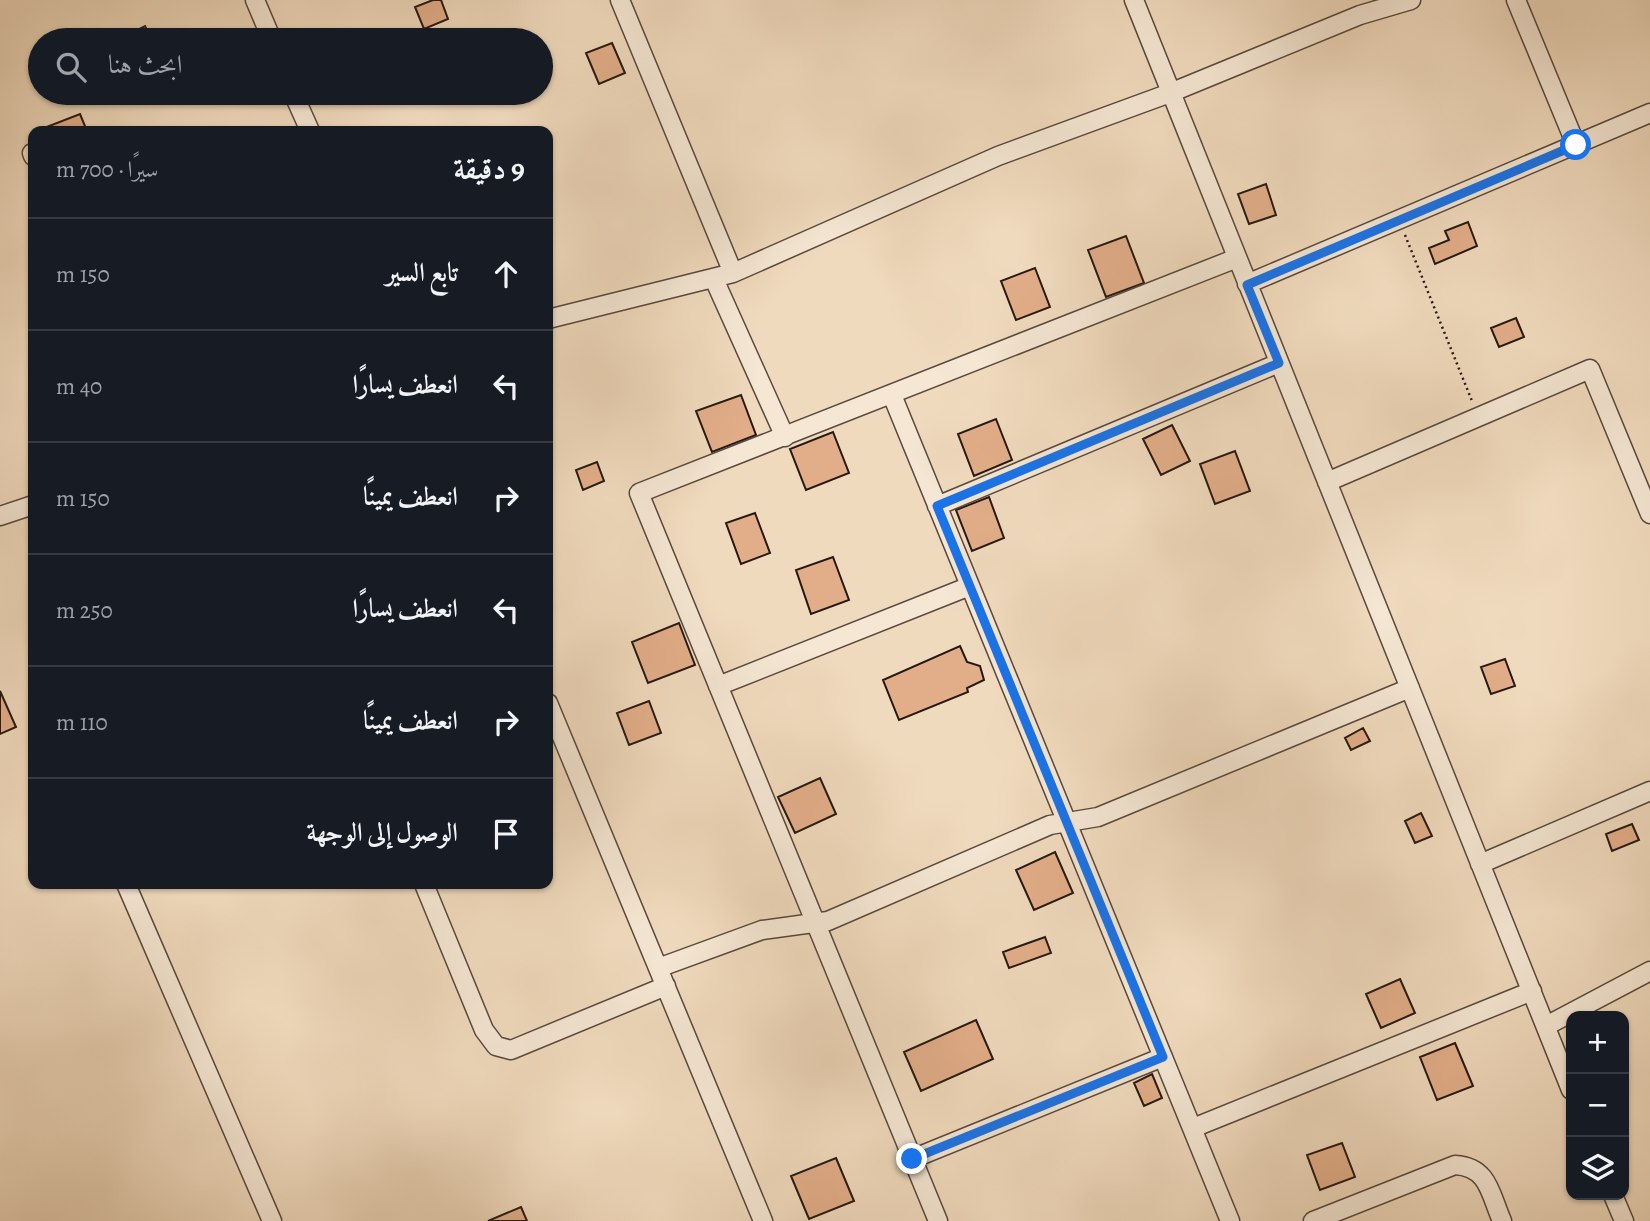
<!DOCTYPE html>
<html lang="ar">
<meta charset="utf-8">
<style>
body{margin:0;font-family:Alegreya,Amiri,serif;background:#242831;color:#f1f3f6;direction:rtl}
.controls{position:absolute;right:21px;bottom:21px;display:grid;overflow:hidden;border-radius:14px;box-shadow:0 2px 5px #0004}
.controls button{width:63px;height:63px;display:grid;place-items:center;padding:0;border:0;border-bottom:2px solid #363941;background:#171b24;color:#f1f3f6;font:35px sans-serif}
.stop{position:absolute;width:21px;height:21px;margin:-16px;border:5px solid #1a73e8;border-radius:50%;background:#fff}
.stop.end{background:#1a73e8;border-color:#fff;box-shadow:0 2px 7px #0008}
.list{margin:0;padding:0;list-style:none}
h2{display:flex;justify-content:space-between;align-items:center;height:91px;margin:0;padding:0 28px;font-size:30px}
h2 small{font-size:23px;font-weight:400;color:#9ea1a6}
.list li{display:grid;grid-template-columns:46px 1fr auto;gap:21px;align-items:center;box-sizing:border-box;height:112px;padding:0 28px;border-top:2px solid #363941}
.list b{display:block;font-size:26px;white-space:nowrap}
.list em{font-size:23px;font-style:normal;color:#9ea1a6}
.icon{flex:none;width:38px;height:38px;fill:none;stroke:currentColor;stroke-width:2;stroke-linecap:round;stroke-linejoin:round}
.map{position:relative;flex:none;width:1650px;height:1221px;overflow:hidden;direction:ltr}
.search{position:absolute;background:#171b24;box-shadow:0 2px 5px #0004;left:28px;top:28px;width:525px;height:77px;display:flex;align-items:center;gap:18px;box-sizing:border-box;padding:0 24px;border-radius:38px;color:#9ea1a6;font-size:26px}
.panel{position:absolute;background:#171b24;box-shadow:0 2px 5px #0004;left:28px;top:126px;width:525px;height:763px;border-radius:14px;direction:rtl}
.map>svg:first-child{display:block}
.building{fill:#e2ae89;stroke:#251813;stroke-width:2}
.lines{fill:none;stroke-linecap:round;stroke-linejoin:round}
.minor-casing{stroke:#58483e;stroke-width:21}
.path{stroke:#251813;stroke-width:2.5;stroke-dasharray:2 3.5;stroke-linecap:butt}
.minor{stroke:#f5e7d4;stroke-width:18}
.route{stroke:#1a73e8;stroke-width:9}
</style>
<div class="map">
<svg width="1650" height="1221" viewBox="0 0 1650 1221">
<rect width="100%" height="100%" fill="#f0dabd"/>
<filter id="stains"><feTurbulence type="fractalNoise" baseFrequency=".00286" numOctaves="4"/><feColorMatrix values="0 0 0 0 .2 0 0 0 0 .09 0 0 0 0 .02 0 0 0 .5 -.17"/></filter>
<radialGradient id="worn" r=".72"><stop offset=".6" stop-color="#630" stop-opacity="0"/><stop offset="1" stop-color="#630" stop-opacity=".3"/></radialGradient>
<path class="building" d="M433,0H441L448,19L424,29L415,7Z
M145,26L152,40H118Z
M612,43L625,73L599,84L586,53Z
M80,114L87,131H39V130Z
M1266,184L1276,215L1249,224L1238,194Z
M1468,222L1477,246L1435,264L1429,248L1449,240L1445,231Z
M1126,236L1144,283L1106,297L1088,250Z
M1035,268L1050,307L1016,320L1001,281Z
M1516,318L1524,337L1499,347L1491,328Z
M741,395L756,435L712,452L696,411Z
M996,419L1012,460L974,476L958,434Z
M1172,425L1190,461L1161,475L1143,439Z
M833,432L849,473L806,490L790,449Z
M1235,451L1250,491L1215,504L1200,464Z
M597,462L604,481L583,490L576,470Z
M989,497L1004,538L972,551L956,510Z
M755,513L770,553L741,564L726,523Z
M833,557L849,600L811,614L796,570Z
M679,623L695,665L648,683L632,642Z
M960,646L967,662L980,666L984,680L967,688L968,692L899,720L883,680Z
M1505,659L1515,686L1491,694L1481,667Z
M0,691L16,727L0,734Z
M649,701L661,733L629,745L617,713Z
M1363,728L1370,741L1351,750L1345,738Z
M820,778L836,814L795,833L778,797Z
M1421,813L1432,836L1415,843L1405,821Z
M1632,824L1639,840L1612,851L1606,834Z
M1055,852L1073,893L1034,910L1016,870Z
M1045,937L1051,953L1009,968L1003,952Z
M1400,979L1415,1013L1381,1028L1366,994Z
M976,1020L993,1059L921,1091L904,1052Z
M1455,1043L1473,1086L1437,1100L1420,1057Z
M1152,1074L1162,1098L1144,1106L1134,1083Z
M1342,1143L1355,1177L1320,1190L1307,1155Z
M836,1158L854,1201L809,1219L791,1176Z
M521,1207L527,1221H488Z"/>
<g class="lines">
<defs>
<path id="minor" d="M255,0L272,40
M620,0L733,273
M1134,0L1571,1090
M1516,0L1576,145
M293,93L310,131
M32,153L33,156
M714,279L785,437
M1247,284L1650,113
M548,319L733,273L998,156L1170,93L1360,15L1411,0
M892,395L1230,1221
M1327,482L1590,369L1650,514
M937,506L1279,363
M0,516L33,505
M718,686L970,586
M548,703L763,1221
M1480,864L1650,791
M126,884L272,1221
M424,884L484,1030L496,1046L511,1050L666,986
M658,968L762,930L828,921L1050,825L1098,817L1410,688
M1546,1026L1650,971
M1193,1128L1532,991
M912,1159L1163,1057
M1613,1195L1624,1221
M938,1221L639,493L1237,258
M1313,1221L1455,1165C1489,1167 1490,1194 1502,1221"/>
</defs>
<use href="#minor" class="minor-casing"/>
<path class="path" d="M1405,235L1472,401"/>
<use href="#minor" class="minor"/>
</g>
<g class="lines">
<path class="route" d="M912,1159L1163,1057L937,506L1279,363L1247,285L1576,145"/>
</g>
<rect width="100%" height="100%" filter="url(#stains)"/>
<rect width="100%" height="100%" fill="url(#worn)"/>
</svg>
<div class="controls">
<button>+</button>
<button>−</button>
<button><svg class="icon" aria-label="layers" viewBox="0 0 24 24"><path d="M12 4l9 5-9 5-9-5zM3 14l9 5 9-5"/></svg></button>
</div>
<div class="stop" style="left:1576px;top:145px"></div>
<div class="stop end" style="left:912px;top:1159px"></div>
<div class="search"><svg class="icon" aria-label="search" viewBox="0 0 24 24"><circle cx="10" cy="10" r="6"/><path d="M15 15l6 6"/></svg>ابحث هنا</div>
<section class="panel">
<h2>9 دقيقة<small>سيرًا · 700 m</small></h2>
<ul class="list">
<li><svg class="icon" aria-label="ahead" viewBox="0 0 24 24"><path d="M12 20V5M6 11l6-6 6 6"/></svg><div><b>تابع السير</b></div><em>150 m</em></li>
<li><svg class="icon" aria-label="left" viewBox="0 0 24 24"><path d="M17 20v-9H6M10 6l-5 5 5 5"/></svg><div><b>انعطف يسارًا</b></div><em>40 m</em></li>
<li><svg class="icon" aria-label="right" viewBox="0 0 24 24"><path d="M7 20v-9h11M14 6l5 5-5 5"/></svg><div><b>انعطف يمينًا</b></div><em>150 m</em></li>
<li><svg class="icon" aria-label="left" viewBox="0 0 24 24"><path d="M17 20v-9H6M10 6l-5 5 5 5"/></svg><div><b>انعطف يسارًا</b></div><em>250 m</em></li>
<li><svg class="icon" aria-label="right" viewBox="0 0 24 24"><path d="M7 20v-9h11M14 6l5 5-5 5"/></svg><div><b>انعطف يمينًا</b></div><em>110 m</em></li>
<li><svg class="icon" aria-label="arrive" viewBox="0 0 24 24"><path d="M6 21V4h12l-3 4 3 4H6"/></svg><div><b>الوصول إلى الوجهة</b></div></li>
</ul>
</section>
</div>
